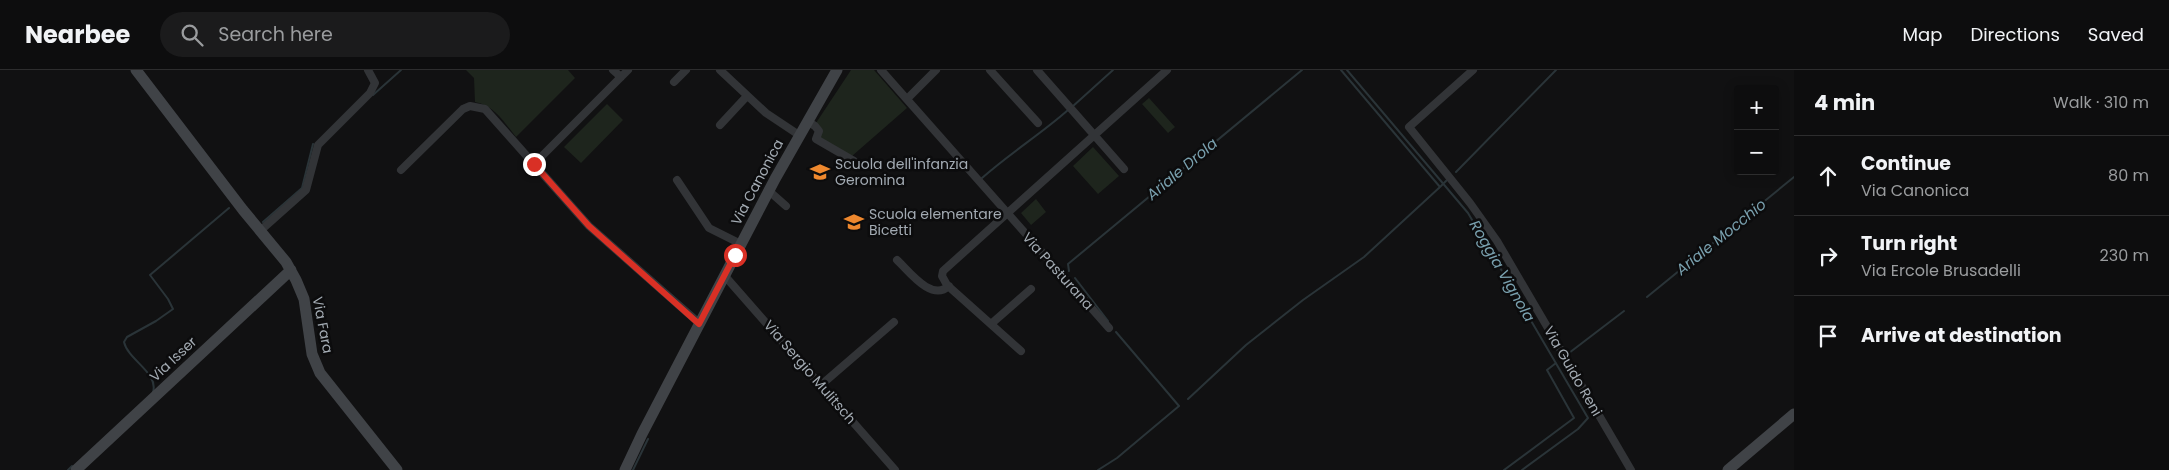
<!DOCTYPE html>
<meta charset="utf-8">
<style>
body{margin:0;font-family:Poppins,sans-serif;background:#1b1b1c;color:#f1f3f6}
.controls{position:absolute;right:15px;top:15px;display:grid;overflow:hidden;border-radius:5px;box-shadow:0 2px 12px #0003}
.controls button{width:45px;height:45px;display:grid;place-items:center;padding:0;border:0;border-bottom:1px solid #2d2d2e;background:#0d0d0e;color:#f1f3f6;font:25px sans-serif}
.stop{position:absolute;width:15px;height:15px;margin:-11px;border:4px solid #d93025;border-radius:50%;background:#fff}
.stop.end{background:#d93025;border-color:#fff;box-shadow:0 1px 5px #0008}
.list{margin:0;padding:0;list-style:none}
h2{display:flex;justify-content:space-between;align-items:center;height:65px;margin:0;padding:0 20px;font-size:21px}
h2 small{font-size:16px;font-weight:400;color:#9a9c9e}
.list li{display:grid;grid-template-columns:32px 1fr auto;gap:15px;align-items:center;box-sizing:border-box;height:80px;padding:0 20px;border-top:1px solid #2d2d2e}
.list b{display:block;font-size:19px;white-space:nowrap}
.list p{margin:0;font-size:16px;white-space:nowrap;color:#9a9c9e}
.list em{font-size:16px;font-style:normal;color:#9a9c9e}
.icon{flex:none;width:28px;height:28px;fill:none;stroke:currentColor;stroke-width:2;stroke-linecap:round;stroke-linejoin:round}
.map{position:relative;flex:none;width:1794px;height:400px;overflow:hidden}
header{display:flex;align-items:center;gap:30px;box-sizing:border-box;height:70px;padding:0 25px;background:#0d0d0e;border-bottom:1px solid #2d2d2e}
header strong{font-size:24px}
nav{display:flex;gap:28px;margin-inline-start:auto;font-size:18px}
.search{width:350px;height:45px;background:#1b1b1c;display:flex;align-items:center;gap:12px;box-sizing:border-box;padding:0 18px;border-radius:28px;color:#9a9c9e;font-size:19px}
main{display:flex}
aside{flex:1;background:#0d0d0e}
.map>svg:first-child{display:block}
.green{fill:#1e251d}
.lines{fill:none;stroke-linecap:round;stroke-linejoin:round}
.stream{stroke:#2a3438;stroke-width:2}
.street{stroke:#323437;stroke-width:8}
.secondary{stroke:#404347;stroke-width:11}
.route{stroke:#d93025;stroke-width:6}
.labels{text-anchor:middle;stroke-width:5;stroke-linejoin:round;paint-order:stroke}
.poi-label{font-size:14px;fill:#a3abb3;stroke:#0c0c0d;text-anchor:start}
.street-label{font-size:14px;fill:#a3abb3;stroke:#0c0c0d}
.water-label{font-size:15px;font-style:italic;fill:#79a0ae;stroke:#0c0c0d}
</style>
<header>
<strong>Nearbee</strong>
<div class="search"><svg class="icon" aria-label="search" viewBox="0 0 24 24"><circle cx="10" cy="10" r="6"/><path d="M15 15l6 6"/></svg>Search here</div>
<nav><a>Map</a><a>Directions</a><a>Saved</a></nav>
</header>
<main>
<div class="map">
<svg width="1794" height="400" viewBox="0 0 1794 400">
<rect width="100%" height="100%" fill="#111112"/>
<path class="green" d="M466,0H568L575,8L516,67C504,52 495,36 475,32L474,8Z
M851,0H874L907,38L852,86L819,68L821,59L816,53Z
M1149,28L1175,57L1168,63L1142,34Z
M607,34L623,50L581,93L564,77Z
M1093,77L1119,106L1098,124L1073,96Z
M1036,129L1046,142L1031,155L1021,143Z"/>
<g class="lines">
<path class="stream" d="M1341,0L1440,117L1447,110
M1347,0L1468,143L1588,348L1578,359L1522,400
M373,25L401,0
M1072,37L1113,0
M1456,102L1556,0
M982,108C1010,83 1041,64 1068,40
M263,152L302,118L313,74
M1069,201L1068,194L1302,0
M1075,208L1108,251
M1647,227L1794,107
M1569,283L1624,241
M153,322C159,303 128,290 124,272L127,267L156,251L173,239L168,229L150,205L229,138
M1188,329L1246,275L1303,230L1364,187L1440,117
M68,400L72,396
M633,400L648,369
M1098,400L1117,388L1179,336L1116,262
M1504,400L1574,348L1547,300L1556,293"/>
<path class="street" d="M613,0L621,7
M720,0L766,43L799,65
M881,0L1109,258
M990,0L1038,53
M1037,0L1124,99
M1473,0L1409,57L1470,133L1497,171L1631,400
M674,12L686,0
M907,29L936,0
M807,51L815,56L819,61L816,69L854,91
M720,55L747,26
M534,94L628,0
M401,100L463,39L470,36L485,39L589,156L699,253
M677,110L709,158L741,174
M769,121L786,136
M260,161L306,120L318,75L370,23L375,13L368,0
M897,190C909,201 931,232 949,216
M724,205L895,400
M991,254L1031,219
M1021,281L947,215L942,206L943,201L1167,0
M821,315L894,252"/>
<path class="secondary" d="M136,0L243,140L286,192L296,210L304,229L312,284L320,303L397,400
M76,400L291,200
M625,400L642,364L775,109L837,0
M1728,400L1794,344"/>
</g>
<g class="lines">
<path class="route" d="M534,94L589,156L699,254L735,185"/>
</g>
<defs>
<symbol id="school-bare" viewBox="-9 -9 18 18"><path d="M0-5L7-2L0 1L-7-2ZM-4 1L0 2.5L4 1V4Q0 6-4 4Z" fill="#ee882e" stroke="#0c0c0d" stroke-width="2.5" paint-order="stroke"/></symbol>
</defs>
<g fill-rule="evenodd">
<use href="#school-bare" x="806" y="88" width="28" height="28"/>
<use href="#school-bare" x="840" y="138" width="28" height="28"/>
</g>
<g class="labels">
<g class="poi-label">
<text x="835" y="99">Scuola dell'infanzia<tspan x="835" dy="16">Geromina</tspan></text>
<text x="869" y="149">Scuola elementare<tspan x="869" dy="16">Bicetti</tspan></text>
</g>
<g class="street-label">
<text transform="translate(757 112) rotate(-62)" y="5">Via Canonica</text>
<text transform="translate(1058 201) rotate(48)" y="5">Via Pasturana</text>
<text transform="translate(323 255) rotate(79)" y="5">Via Fara</text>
<text transform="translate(173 289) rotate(-43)" y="5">Via Isser</text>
<text transform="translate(1573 301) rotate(60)" y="5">Via Guido Reni</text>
<text transform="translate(810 302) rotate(49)" y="5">Via Sergio Mulitsch</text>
</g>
<g class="water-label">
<text transform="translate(1182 99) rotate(-40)" y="5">Ariale Drola</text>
<text transform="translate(1721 167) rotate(-39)" y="5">Ariale Mocchio</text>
<text transform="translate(1502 201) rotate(60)" y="5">Roggia Vignola</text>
</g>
</g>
</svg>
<div class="controls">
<button>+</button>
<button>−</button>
</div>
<div class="stop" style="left:735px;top:185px"></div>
<div class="stop end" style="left:534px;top:94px"></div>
</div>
<aside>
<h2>4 min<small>Walk · 310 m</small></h2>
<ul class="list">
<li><svg class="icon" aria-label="ahead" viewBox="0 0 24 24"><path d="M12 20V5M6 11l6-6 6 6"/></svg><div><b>Continue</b><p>Via Canonica</p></div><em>80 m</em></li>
<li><svg class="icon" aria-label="right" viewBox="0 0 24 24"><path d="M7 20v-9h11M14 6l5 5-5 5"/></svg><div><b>Turn right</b><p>Via Ercole Brusadelli</p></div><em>230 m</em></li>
<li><svg class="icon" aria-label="arrive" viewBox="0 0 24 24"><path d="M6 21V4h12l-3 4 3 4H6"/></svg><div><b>Arrive at destination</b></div></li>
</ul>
</aside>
</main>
